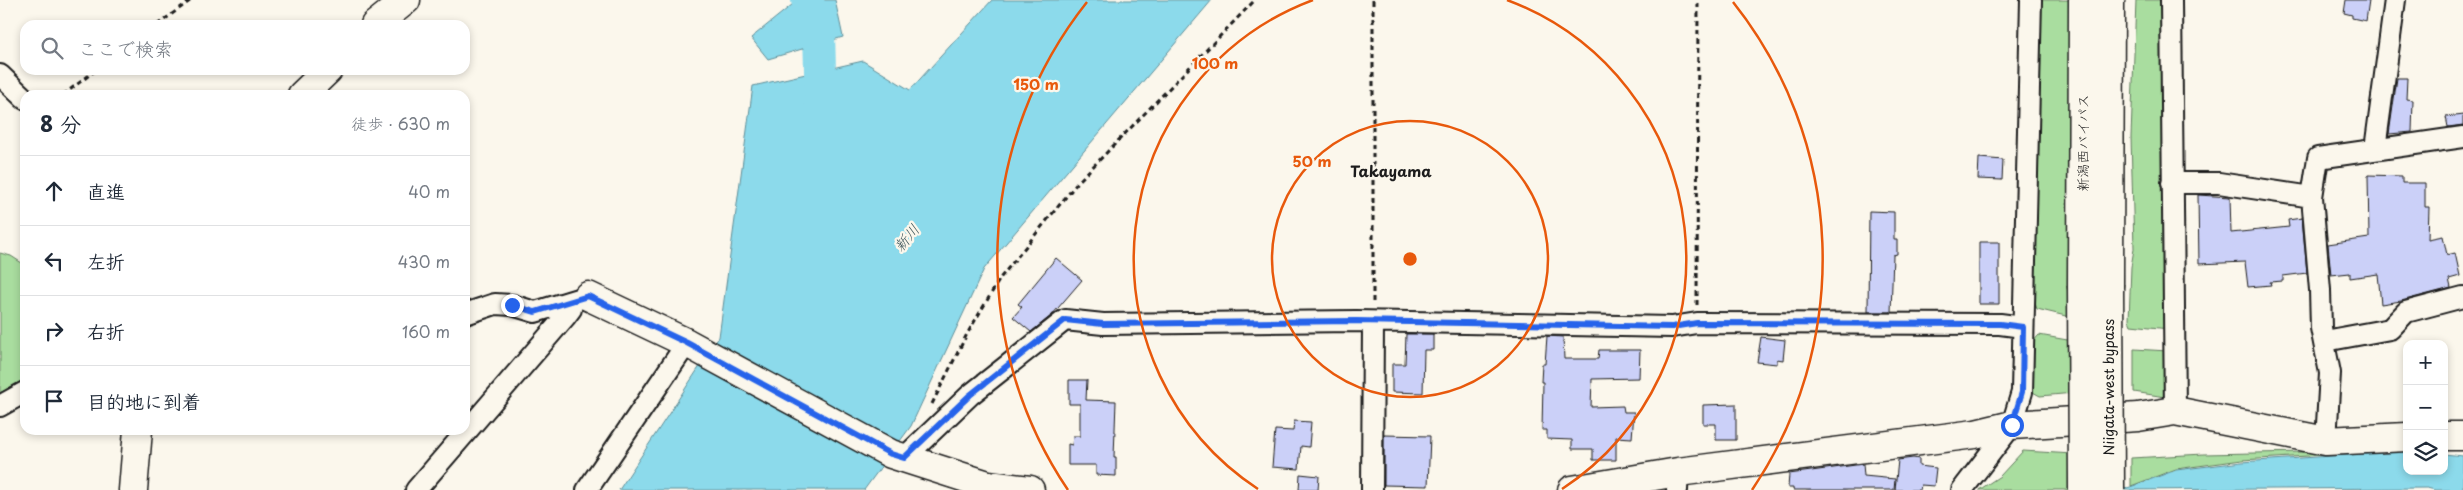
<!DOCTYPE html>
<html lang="ja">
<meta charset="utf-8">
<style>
body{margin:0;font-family:"Playpen Sans","Klee One",sans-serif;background:#f2f2f3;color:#1f2937}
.controls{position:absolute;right:15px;bottom:15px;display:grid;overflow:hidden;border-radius:10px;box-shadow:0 2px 8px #0003}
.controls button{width:45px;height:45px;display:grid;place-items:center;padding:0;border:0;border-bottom:1px solid #e0e1e3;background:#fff;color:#1f2937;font:25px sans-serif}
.stop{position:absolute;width:15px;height:15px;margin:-11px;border:4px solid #2563eb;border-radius:50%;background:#fff}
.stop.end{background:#2563eb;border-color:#fff;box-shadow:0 1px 5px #0008}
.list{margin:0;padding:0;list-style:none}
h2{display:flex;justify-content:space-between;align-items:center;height:65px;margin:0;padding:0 20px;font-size:21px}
h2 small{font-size:16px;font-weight:400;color:#747a83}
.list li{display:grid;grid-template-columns:32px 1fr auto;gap:15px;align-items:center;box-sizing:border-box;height:70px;padding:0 20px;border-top:1px solid #e0e1e3}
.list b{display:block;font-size:19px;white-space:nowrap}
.list em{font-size:16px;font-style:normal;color:#747a83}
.icon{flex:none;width:28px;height:28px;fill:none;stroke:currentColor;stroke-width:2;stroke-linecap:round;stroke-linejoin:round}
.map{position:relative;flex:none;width:2463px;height:490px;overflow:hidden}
.search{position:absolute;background:#fff;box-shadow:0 2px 8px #0003;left:20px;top:20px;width:450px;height:55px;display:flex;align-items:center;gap:12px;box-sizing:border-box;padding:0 18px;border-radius:15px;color:#747a83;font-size:19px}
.panel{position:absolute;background:#fff;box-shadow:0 2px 8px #0003;left:20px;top:90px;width:450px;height:345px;border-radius:15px}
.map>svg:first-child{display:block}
.green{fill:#a9dd9f;stroke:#627c5e}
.water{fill:#8cdaeb;stroke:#5f8e98}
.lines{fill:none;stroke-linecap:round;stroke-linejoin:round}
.river{stroke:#8cdaeb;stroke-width:32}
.building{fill:#cbd0f8;stroke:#1c1c1c}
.street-casing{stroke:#1c1c1c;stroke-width:24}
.secondary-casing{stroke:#1c1c1c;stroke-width:31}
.primary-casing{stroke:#1c1c1c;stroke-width:31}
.highway-casing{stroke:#1c1c1c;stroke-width:31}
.path{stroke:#1c1c1c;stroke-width:3;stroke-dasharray:5 4;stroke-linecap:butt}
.street{stroke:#fbf7ec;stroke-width:20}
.secondary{stroke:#fbf7ec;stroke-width:28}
.primary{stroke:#fbf7ec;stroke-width:28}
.highway{stroke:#fbf7ec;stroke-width:28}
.highway-bridge-casing{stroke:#1c1c1c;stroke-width:31;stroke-linecap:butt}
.highway-bridge{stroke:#fbf7ec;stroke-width:28}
.route{stroke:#2563eb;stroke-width:6}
.ring{fill:none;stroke:#e8590c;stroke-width:2.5}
.labels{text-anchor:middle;stroke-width:4.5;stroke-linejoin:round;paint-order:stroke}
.street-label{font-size:14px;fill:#1c1c1c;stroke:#fbf7ec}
.neighbourhood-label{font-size:15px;font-weight:bold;fill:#1c1c1c;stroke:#fbf7ec}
.water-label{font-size:15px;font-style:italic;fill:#3e555a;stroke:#fbf7ec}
.centre{fill:#e8590c;stroke:#fbf7ec;stroke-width:2.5}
.ring-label{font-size:15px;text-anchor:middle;font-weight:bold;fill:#e8590c;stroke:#fbf7ec;stroke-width:4.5;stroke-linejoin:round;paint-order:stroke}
</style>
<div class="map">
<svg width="2463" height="490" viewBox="0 0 2463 490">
<rect width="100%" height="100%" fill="#fbf7ec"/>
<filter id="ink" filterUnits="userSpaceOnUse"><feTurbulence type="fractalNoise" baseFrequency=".02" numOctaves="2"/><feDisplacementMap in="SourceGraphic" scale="10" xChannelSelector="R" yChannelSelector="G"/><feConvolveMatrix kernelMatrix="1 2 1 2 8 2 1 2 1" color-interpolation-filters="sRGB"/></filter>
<g filter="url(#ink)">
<path class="green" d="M2037,0H2073L2074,318L2037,309L2033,297Z
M2136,0H2167L2169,329L2131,325L2129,320L2131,267L2134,249L2131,137Z
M0,253L11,256L25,265V379L0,393Z
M2039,335L2073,341L2074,393L2040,396L2031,391L2032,343Z
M2134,349L2168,351L2165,397L2134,392Z
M2407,450L2242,460L2176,469L2131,486V458L2204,454Z
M2023,451L2073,454V490H1979L2000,476Z"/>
<path class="water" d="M798,0H835L843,37L768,59L751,38Z
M992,0H1212L984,269L911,426L864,490H619L719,337L753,86L863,61L910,90Z
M2407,451V471H2444V454L2463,456V490H2435L2427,488L2122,490L2176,470L2242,462Z"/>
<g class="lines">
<path class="river" d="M807,0L819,30L821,114"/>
</g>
<path class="building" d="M2346,0H2369L2366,21L2352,18V15L2344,13Z
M2397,78H2407L2406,99L2413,100L2412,132L2389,134Z
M2463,115V125L2448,127L2446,117Z
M1979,158L2003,160L2002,180L1978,179Z
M2368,175L2402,176V183H2425V207H2429L2428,239L2443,236L2447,255L2455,253L2460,276L2449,279L2451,288L2401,301L2381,304L2378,274L2350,278V273L2331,275L2328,244L2369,238Z
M2198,195L2230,197L2231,233L2289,227L2288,220L2302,218L2307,273L2283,276V281L2270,282L2271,285L2248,287L2245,262L2199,264Z
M1869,211L1894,212V240H1897V254L1893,255L1891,312H1868Z
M1979,242H1999V304H1979Z
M1056,258L1082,280L1052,315L1031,332L1013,317L1022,307L1018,304Z
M1406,334H1433V350H1424L1423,393L1392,392V364H1405Z
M1547,336L1563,337L1564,359H1598L1599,350H1640L1639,378L1592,379L1591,407L1623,406L1624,412H1634L1632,438L1616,437V460H1593V449H1572V440L1547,439V430H1542L1543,382H1541L1542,364H1545Z
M1761,337L1785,340L1783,360L1777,359V364L1757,362Z
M1069,380H1087L1086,400L1116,401L1114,457H1116V476L1096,475V465H1068V444L1072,445L1073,436H1080V404H1069Z
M1736,404V440H1716V424H1703V405Z
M1294,421L1311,422L1309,447L1301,446L1299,469L1272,467L1275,430L1293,431Z
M1384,435L1430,436L1428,486L1384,485Z
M1913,458L1919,459V466L1936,468L1934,486L1921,485L1920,490H1895L1898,460Z
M1863,464L1864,476L1895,479L1894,490H1793V488H1788L1789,474Z
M1300,474L1319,476L1318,490H1299Z"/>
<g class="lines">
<defs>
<path id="street" d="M2171,0L2175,411
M0,75L25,99
M2375,149L2395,0
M2172,183H2219L2312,197
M465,314L495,304L512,305L535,312L581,298
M2325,341L2390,329L2406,312L2463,297
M0,406L25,392
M2326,441L2330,373L2321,328L2320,290L2312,197L2318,158L2463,137
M904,458L970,395L1065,320L1103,324L1356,321L1672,327L1697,323L2000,324L2023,327
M416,490L565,317L571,309L572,301
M587,490L687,343
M1372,490L1373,323
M1677,490L1678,472
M1962,490L2012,425L2022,392L2031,0"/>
<path id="secondary" d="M588,296L687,343L891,454L988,485L1030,490
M2444,436H2463
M1572,490L1678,472L1975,434L2012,425L2138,417L2175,411L2326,441L2407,437"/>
<path id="primary" d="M375,25L406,0
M302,95L328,70
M133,490L138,430"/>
<path id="highway" d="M2109,284L2110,0
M2082,286L2083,0"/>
</defs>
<use href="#street" class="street-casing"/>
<use href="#secondary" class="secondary-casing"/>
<use href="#primary" class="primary-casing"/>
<use href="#highway" class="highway-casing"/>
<path class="path" d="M1373,0V304
M157,25L191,0
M63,95L96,70
M1697,305L1698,0
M932,404L967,334L1001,277L1078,182L1255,0"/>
<use href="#street" class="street"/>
<use href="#secondary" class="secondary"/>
<use href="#primary" class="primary"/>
<use href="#highway" class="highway"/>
<defs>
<path id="highway-bridge" d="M2109,284L2110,490
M2082,286L2083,490"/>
</defs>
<use href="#highway-bridge" class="highway-bridge-casing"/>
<use href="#highway-bridge" class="highway-bridge"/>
</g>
</g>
<g class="lines" filter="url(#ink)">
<path class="route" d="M512,305L535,312L588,296L687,343L891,454L904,458L970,395L1065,320L1103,324L1356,321L1672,327L1697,323L2000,324L2023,327L2022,392L2012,425"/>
</g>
<g class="ring">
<circle cx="1410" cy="259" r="138"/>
<path d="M1258 489A276 276 0 0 1 1313 0M1507 0A276 276 0 0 1 1562 489"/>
<path d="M1068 490A413 413 0 0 1 1087 2M1733 2A413 413 0 0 1 1752 490"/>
</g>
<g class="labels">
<g class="street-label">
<text transform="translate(2083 143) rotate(-90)" y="5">新潟西バイパス</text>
<text transform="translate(2109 387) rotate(-90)" y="5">Niigata-west bypass</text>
</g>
<g class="neighbourhood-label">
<text x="1391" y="177">Takayama</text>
</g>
<g class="water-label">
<text transform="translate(907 238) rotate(-50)" y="5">新川</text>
</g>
</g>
<circle cx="1410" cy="259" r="8" class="centre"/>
<g class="ring-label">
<text x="1215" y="69">100 m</text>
<text x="1036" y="90">150 m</text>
<text x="1312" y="167">50 m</text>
</g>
</svg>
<div class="controls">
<button>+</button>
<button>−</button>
<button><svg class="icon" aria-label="layers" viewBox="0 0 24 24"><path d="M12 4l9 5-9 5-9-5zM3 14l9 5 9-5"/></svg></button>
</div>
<div class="stop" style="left:2012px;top:425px"></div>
<div class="stop end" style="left:512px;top:305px"></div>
<div class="search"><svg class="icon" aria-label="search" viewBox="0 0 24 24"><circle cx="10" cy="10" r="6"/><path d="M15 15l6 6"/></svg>ここで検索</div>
<section class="panel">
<h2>8 分<small>徒歩 · 630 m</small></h2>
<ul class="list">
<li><svg class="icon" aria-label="ahead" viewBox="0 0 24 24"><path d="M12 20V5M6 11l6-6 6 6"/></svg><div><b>直進</b></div><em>40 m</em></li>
<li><svg class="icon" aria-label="left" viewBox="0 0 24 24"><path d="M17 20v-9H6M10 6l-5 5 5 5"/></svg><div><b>左折</b></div><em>430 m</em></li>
<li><svg class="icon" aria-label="right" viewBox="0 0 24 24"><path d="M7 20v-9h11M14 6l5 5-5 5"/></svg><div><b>右折</b></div><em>160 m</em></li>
<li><svg class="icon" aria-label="arrive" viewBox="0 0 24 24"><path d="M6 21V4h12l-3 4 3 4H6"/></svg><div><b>目的地に到着</b></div></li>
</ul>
</section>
</div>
